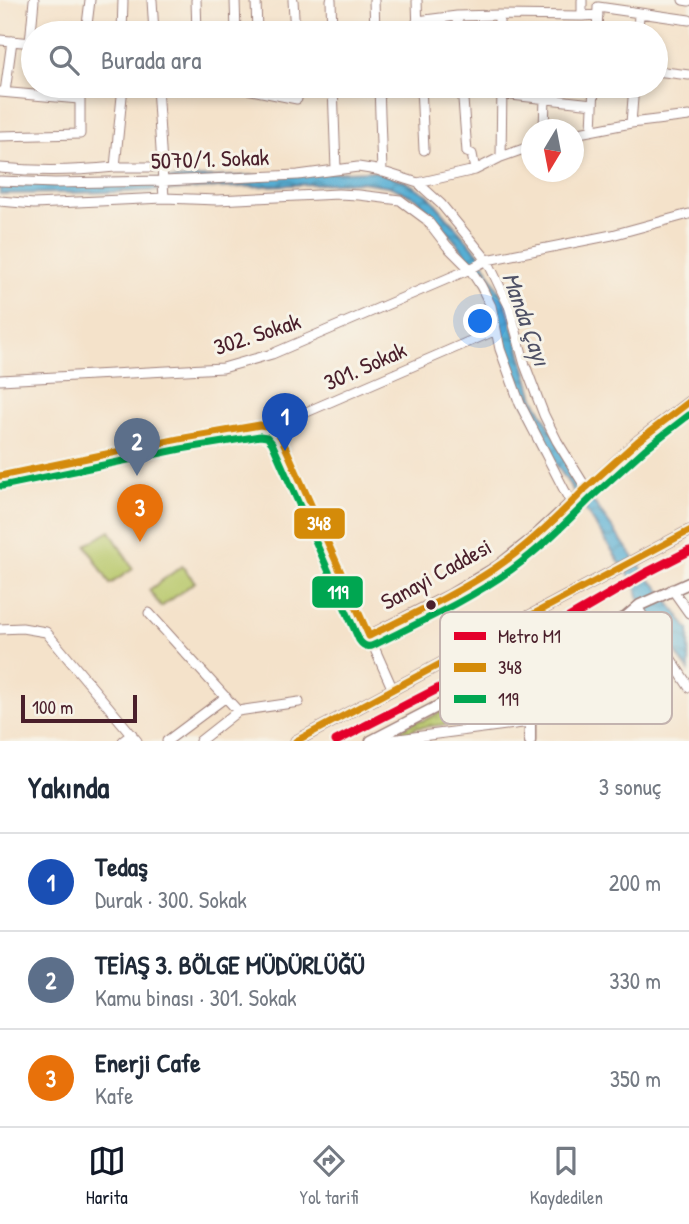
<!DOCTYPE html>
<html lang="tr">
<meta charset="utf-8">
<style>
body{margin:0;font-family:"Patrick Hand",sans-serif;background:#f2f2f3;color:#1f2937}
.compass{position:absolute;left:521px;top:119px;width:63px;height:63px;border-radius:50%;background:#fff;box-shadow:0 4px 10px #0003;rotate:190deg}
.scale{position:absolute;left:21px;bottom:18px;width:116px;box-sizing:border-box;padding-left:7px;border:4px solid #4a1f2b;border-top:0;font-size:19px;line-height:24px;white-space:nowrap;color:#4a1f2b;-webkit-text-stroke:5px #f7f3e8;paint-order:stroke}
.you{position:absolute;left:481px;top:322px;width:24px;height:24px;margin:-18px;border:5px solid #fff;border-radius:50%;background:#1a73e8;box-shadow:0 0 0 10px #1a73e833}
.badge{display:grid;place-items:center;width:46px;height:46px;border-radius:50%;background:#111827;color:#fff;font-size:23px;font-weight:700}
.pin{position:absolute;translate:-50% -58px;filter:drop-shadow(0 2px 4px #0008)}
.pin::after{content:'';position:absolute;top:37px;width:24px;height:21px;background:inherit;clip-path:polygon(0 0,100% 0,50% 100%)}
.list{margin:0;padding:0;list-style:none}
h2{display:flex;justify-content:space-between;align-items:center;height:91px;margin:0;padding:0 28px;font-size:30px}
h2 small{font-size:23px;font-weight:400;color:#747a83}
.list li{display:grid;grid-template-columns:46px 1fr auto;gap:21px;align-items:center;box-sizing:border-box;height:98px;padding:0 28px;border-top:2px solid #e0e1e3}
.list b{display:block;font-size:26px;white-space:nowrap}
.list p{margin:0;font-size:23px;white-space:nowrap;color:#747a83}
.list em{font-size:23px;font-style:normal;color:#747a83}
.icon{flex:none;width:38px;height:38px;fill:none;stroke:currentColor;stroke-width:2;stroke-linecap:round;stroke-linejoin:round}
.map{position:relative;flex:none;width:689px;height:741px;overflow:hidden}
.search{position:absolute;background:#fff;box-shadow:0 4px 10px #0003;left:21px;right:21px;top:21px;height:77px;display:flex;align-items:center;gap:18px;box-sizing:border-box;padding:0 24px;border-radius:38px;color:#747a83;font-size:26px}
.sheet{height:385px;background:#fff}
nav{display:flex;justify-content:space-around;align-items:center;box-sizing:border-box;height:98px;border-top:2px solid #e0e1e3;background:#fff;font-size:19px;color:#747a83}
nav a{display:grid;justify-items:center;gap:4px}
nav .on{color:#111827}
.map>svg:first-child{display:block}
.park{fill:url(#park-dots);stroke:#81744b;stroke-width:2}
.pitch{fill:#b8c86b;stroke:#81744b;stroke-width:2}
.water{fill:url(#water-waves);stroke:#506780;stroke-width:2}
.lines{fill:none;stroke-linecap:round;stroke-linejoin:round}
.minor-casing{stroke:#9f807a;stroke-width:11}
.major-casing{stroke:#9f807a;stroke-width:13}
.minor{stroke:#fff;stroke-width:9}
.major{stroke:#fff;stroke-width:10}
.bus-1-casing{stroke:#f7f3e8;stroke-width:12}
.bus-2-casing{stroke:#f7f3e8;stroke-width:12}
.bus-1{stroke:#d48b09;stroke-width:7}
.bus-2{stroke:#00a651;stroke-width:7}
.metro-1-casing{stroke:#f7f3e8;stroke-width:14}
.metro-1{stroke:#e4002b;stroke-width:9}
.bus-dot{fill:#4a1f2b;stroke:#f7f3e8;stroke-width:2.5}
.labels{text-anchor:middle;stroke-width:6;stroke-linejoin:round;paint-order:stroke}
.street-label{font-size:23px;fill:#4a1f2b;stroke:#f7f3e8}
.water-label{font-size:24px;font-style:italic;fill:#4f5166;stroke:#f7f3e8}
.key{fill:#f7f3e8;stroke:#c3b3af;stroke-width:2}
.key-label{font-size:19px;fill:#4a1f2b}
.line-badge{stroke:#f7f3e8;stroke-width:2.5}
.badge-label{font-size:19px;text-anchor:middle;font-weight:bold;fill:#fff}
</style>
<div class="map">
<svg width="689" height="741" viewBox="0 0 689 741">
<defs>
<pattern id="park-dots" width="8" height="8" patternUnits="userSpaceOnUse" patternTransform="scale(1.75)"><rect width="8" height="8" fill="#b8c86b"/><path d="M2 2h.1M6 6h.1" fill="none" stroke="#a0ab5d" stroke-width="1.8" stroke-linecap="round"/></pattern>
<pattern id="water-waves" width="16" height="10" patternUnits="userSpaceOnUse" patternTransform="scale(1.75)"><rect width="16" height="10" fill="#57afd4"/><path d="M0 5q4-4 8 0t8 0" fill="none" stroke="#4a8eac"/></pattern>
</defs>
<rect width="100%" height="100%" fill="#f7f3e8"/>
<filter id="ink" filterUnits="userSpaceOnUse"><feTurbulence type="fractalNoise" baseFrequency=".0143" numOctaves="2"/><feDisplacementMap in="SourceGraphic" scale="14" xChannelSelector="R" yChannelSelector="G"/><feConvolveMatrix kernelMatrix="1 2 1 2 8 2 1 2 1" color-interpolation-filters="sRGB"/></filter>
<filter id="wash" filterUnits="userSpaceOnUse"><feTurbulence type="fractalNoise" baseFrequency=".00686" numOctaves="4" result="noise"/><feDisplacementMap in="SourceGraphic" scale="28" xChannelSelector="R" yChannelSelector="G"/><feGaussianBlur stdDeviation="1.57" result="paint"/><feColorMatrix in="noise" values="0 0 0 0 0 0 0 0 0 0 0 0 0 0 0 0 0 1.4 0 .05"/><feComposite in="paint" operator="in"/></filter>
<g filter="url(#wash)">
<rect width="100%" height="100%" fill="#f4e2ca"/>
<path class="park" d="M506,676C528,680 526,702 527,720L502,723L501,718L414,728L415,733L390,737L416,721H422L446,710L448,706L468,694L473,695L497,683L498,679Z"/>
<path class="pitch" d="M110,531L133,569L110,584L86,545Z
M182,566L195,582L161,607L149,590Z"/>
<path class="water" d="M372,171L403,180L428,195L479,254L506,304L534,398L579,482L650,580L657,586L689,630V671L646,610L638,596L635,582L624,569L547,450L521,397L492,302L482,277L469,258L440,222L416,198L389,186L361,182L119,192L0,194V185Z"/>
</g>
<g filter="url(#ink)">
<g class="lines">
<defs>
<path id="minor" d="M152,0L154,33
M196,0L197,33
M235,0L236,33
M256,0L257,33
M293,0L295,33
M331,0L332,33
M374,0L375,33
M417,0L418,33
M582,0V16L598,15
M683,0L689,1
M499,15V33
M457,16L458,33
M417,21L457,16L499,15L582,16
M86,33L90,0
M122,33L123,0
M597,33L598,7L689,20
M638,33L639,13
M0,40L33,43
M30,43L34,0
M656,71L689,75
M123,86L115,167H162
M157,86L164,198
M231,86L297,99
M333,86L336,169
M379,86L382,172
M421,86L424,150
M462,86L467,152L472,154L475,170
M0,92L79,99
M5,92L12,41
M502,94L593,104
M631,123L634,86
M592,129L594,86
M544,130L545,98
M574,134L631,123L689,116
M0,136L80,134V86
M501,157L502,86
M0,168C39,172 77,171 115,167
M0,181L55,183L163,181L298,175L358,167L377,170L418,183L441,204L487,260L509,306L525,365L544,415L557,441L586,488
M418,183L475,170L501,157L532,146
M0,201L34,204L164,198L217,200L338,194L359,195L400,200L427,220L447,246L470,269L481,286L491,306L500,349L520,404L571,503
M0,380L223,368L272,354L470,269L487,260L612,235L689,214
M272,427L281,437L393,690
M0,476L179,439L260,425L272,427L496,330
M672,589L689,613
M637,607L689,687
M149,613L238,711
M0,629L22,628L46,632L137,741
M123,741L132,734
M167,741L226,697
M200,741L238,711L299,702
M383,741L530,722"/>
<path id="major" d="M369,636L450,595L498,566L532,539L638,441L689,402
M525,661L530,686V741
M296,741L689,531
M371,741L525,661L597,631L626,617L640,605L689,583"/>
</defs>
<use href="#minor" class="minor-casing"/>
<use href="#major" class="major-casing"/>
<use href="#minor" class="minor"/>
<use href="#major" class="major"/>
<defs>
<path id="bus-1" d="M0,476L179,439L260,425L272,427L281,437L369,636C411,615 455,595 494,569C527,547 556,519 584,490
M586,488L638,441L689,402
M296,741L689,531"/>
<path id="bus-2" d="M2,486L181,449L260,436L267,437L272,443L359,640C363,646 368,648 374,645C420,622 469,600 511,570C540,549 566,523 592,497
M593,496L645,449L689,415"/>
</defs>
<use href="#bus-1" class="bus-1-casing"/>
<use href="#bus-2" class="bus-2-casing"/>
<use href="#bus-1" class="bus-1"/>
<use href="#bus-2" class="bus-2"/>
<defs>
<path id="metro-1" d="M336,741L519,647L646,573L689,551"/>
</defs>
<use href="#metro-1" class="metro-1-casing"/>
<use href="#metro-1" class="metro-1"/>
</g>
</g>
<circle class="bus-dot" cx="431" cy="605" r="6"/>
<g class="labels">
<g class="street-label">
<text transform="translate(210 159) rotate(-2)" y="8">5070/1. Sokak</text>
<text transform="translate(257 334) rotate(-18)" y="8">302. Sokak</text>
<text transform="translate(365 366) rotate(-24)" y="8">301. Sokak</text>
<text transform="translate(436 574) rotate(-29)" y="8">Sanayi Caddesi</text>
</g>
<g class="water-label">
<text transform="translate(526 319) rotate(70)" y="8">Manda Çayı</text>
</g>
</g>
<rect x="440" y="612" width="232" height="112" rx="10" class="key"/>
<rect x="454" y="632" width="32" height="8" fill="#e4002b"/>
<rect x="454" y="663" width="32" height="9" fill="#d48b09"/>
<rect x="454" y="695" width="32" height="8" fill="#00a651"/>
<g class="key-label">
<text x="498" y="643">Metro M1</text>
<text x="498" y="674">348</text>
<text x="498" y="706">119</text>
</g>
<g class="line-badge">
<rect x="293" y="507" width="53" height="33" rx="7" fill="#d48b09"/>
<rect x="311" y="575" width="53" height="34" rx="7" fill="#00a651"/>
</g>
<g class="badge-label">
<text x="319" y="530">348</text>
<text x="338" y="599">119</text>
</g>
</svg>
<svg class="compass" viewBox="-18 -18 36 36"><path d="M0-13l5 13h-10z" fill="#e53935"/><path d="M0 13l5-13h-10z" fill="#747a83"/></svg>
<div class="scale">100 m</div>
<div class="you"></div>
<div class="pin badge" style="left:285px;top:451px;background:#1a4fb4">1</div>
<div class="pin badge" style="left:137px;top:476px;background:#5c6f8a">2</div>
<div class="pin badge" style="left:140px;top:542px;background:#e8710a">3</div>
<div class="search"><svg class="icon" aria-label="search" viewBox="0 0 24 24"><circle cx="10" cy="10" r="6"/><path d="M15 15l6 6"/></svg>Burada ara</div>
</div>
<section class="sheet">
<h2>Yakında<small>3 sonuç</small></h2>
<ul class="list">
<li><span class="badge" style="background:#1a4fb4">1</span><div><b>Tedaş</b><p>Durak · 300. Sokak</p></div><em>200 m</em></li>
<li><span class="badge" style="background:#5c6f8a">2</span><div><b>TEİAŞ 3. BÖLGE MÜDÜRLÜĞÜ</b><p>Kamu binası · 301. Sokak</p></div><em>330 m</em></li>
<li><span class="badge" style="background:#e8710a">3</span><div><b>Enerji Cafe</b><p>Kafe</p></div><em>350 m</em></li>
</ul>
</section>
<nav>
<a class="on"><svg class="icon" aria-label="map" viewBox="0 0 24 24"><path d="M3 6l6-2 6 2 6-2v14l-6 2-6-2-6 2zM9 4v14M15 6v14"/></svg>Harita</a>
<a><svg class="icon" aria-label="directions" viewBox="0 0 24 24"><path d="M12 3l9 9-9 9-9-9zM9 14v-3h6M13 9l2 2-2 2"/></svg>Yol tarifi</a>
<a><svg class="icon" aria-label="saved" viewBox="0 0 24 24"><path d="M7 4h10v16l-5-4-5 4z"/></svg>Kaydedilen</a>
</nav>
